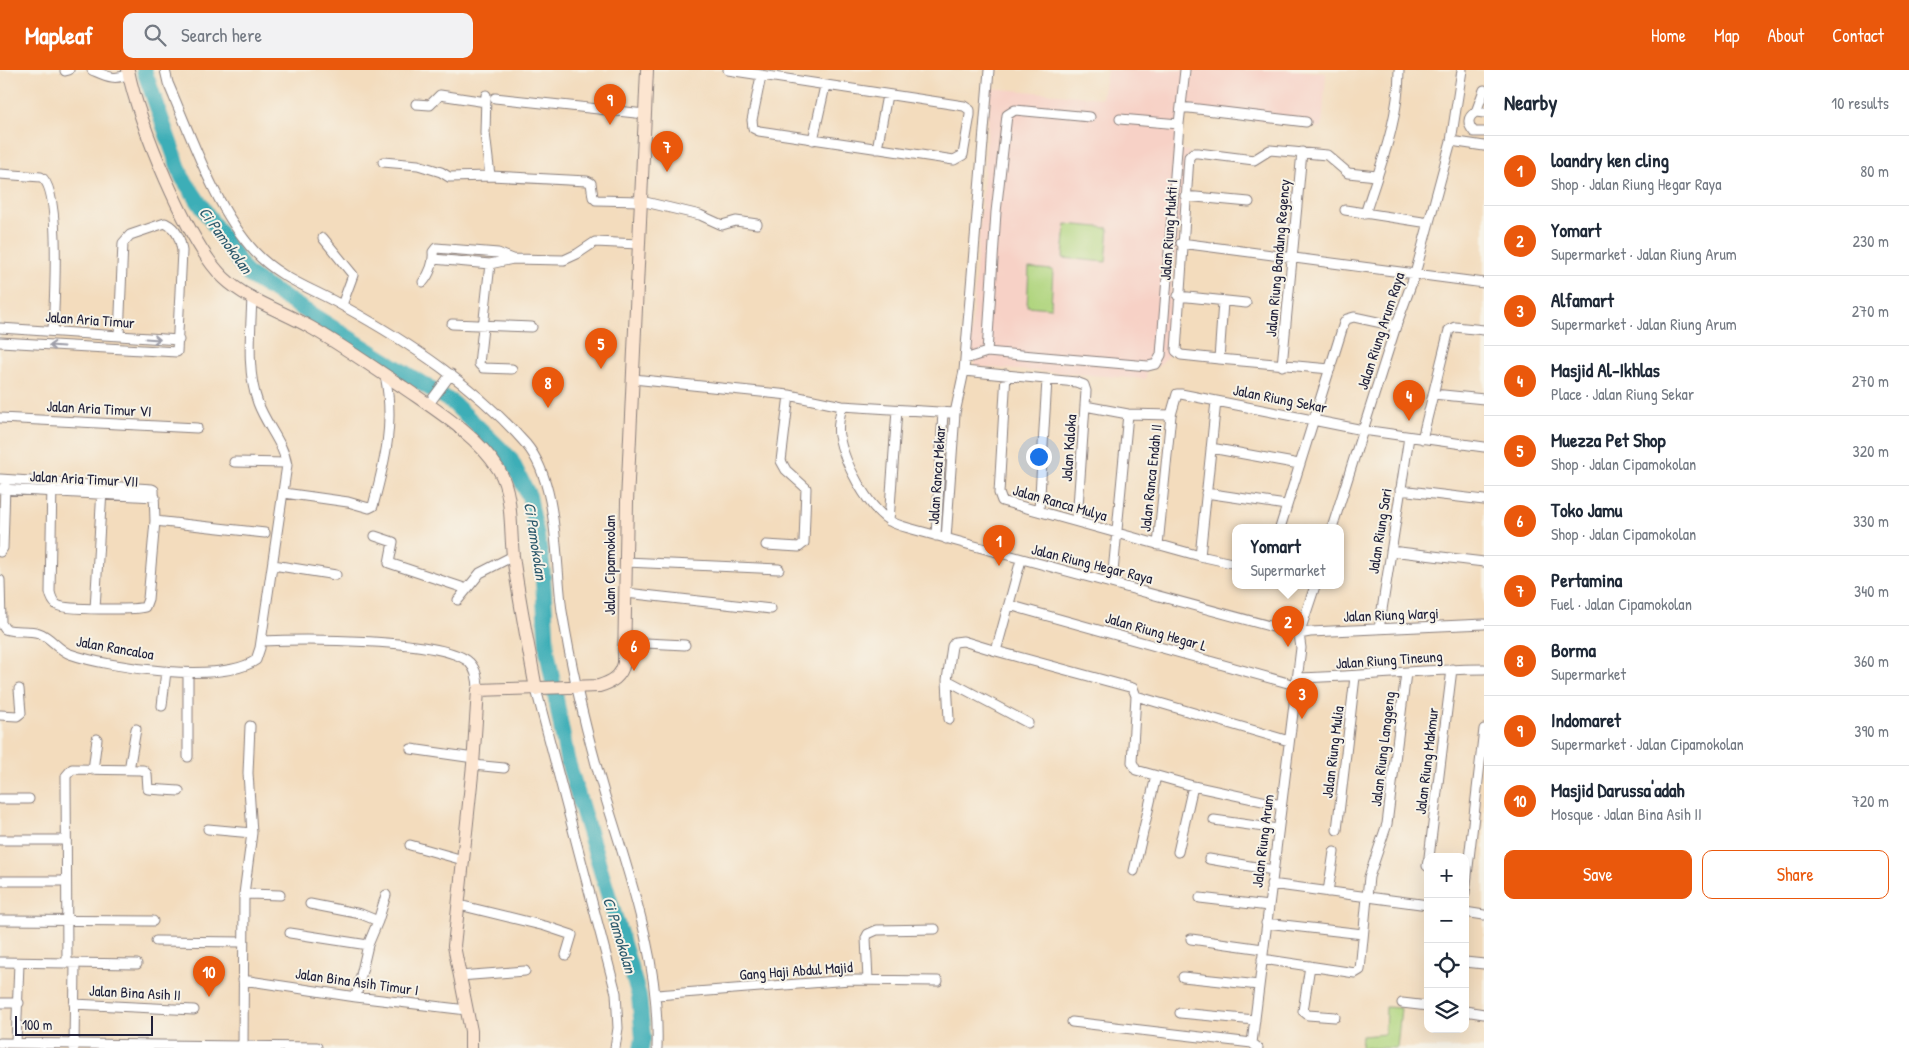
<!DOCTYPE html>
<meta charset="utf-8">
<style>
body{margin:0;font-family:"Patrick Hand",sans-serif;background:#f2f2f3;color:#1f2937}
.controls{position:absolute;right:15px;bottom:15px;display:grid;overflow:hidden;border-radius:10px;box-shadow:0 5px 20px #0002}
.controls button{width:45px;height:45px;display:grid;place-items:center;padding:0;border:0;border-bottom:1px solid #e0e1e3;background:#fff;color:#1f2937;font:25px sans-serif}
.scale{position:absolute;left:15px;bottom:12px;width:138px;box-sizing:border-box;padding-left:5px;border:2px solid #22223b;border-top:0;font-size:14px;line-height:18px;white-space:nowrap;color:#22223b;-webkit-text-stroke:4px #f7f3e8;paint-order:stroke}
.you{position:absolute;left:1038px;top:386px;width:18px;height:18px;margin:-12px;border:4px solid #fff;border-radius:50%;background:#1a73e8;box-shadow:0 0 0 8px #1a73e833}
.badge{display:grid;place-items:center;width:32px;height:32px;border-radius:50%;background:#ea580c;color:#fff;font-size:16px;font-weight:700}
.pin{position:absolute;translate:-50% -41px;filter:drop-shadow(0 1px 2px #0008)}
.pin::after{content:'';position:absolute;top:26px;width:18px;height:15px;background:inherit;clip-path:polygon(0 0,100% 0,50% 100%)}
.popup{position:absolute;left:1232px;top:454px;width:112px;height:65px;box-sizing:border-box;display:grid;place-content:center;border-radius:10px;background:#fff;filter:drop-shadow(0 1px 4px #0005);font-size:16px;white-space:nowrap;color:#747a83}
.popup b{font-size:19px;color:#1f2937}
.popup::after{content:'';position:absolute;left:50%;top:100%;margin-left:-10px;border:10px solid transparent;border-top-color:#fff}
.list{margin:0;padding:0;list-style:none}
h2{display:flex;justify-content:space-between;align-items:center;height:65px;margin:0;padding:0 20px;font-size:21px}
h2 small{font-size:16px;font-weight:400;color:#747a83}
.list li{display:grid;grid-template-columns:32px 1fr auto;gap:15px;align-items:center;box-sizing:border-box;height:70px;padding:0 20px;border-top:1px solid #e0e1e3}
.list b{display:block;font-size:19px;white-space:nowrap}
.list p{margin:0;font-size:16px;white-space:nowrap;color:#747a83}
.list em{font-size:16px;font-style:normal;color:#747a83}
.actions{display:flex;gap:10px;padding:15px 20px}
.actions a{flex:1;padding:11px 0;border:1px solid #ea580c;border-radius:10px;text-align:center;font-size:18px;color:#ea580c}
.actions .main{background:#ea580c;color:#fff}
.icon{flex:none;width:28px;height:28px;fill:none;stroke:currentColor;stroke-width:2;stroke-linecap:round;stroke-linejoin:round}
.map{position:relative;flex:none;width:1484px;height:978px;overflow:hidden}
header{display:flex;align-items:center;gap:30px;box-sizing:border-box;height:70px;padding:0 25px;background:#ea580c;color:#fff}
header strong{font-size:24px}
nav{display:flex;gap:28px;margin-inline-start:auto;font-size:18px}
.search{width:350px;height:45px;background:#f2f2f3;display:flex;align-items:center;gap:12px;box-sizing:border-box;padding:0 18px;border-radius:10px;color:#747a83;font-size:19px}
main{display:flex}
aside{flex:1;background:#fff}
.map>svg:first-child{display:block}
.built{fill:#f7d1c6}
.green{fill:#b0d57f;stroke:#697c5d}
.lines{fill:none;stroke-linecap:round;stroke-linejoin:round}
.river{stroke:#3daeb7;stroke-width:16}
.street-casing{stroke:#8a7f7c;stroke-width:11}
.secondary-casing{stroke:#8a7f7c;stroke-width:14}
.street{stroke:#fff;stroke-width:9}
.secondary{stroke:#fce5d0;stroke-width:12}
.oneway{stroke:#9c9ca7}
.labels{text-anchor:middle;stroke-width:4;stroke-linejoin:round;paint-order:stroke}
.street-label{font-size:15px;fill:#22223b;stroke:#f7f3e8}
.water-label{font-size:16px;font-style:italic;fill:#2d5a6d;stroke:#f7f3e8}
</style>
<header>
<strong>Mapleaf</strong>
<div class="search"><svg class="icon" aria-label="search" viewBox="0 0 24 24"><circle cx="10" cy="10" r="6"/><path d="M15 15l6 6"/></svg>Search here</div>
<nav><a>Home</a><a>Map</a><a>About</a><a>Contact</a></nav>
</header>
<main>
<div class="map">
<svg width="1484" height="978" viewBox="0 0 1484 978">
<rect width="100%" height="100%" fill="#f7f3e8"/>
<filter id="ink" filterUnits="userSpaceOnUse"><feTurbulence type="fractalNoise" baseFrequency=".02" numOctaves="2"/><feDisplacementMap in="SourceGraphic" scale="10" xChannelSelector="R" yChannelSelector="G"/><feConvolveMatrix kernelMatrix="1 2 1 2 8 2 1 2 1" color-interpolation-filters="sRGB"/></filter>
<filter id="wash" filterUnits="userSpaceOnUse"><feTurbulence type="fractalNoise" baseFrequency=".0096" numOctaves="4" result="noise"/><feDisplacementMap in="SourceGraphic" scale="20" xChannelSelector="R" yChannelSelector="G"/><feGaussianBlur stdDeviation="1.12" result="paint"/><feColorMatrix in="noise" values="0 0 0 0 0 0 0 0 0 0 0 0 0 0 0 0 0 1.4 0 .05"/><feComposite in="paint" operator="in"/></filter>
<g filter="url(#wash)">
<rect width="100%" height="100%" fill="#f3dcbd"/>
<path class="built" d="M1107,0H1296L1326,3L1322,58L1182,41L1178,80L1189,81L1171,223L1168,285L1159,296L1147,299L1146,309L976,297L970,274L991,18L1102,28Z"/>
<path class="green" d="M1066,154L1109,158L1106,192L1063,188Z
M1029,198L1053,200L1051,238L1027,236Z
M1386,937L1401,938L1397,978H1361L1362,966L1385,964Z"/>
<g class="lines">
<path class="river" d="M144,0L182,107L247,204L453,333L510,388L529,426L542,493L547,580L567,689L639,926L643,968L641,978"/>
</g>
</g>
<g filter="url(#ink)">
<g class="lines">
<defs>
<path id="street" d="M92,0C106,6 114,11 129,4
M165,0L168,13C191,66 216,140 255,182C279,208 313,219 343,236C410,273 475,316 526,374C559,413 555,491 562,541C572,603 587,665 605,726C630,808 660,891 657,978
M728,0L964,36L970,40V45L963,85L954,90L759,61L753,58L752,50L761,6
M65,1L69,0
M486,25L485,63L490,106L587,111L591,113L593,127L596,130L641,131L700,145L722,155L736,151L757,154
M495,28L645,44
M416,34L430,35L440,25L486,32
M1181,37L1306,52
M1476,42L1484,20
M1484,43L1476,42C1467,47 1467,54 1474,62H1484
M1090,47L1015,40L1007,45L996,142L987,282L1148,296L1156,294L1161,285L1179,54L1185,0
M1120,49L1179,54
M813,70L825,16
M1451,71L1484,76
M877,79L887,25
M383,92L418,95L441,102L449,107L490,106
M0,104L41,107C62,118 54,236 53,261
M1185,126L1249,132
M1345,140L1429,153
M1365,144C1380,96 1399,51 1399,0
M323,168L353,205L342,235
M1181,173L1484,213
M433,189L490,194L513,189L564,190L577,184L595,172L639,174
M490,194L479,294L483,298L512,299
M423,212C430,204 434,192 433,182L436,178L498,183L513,189
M1178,226L1246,233
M452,254L532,257
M0,258L179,270
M0,272L177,282L182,181C180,168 177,159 165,153L130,165L123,173L119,266
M965,289L987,282
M1219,289L1223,232
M1282,296L1302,82
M1330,299L1219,289L1181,285L1176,281L1189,87L1193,83H1198L1254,90L1270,80L1327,85L1348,103L1377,106
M964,301L1076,312L1084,315L1086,321L1077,451
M1006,304L999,423L1002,431L1200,486L1236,494
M633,309L789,325L842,336L955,343
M1433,324L1484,329
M428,335L451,304
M842,336C840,345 837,356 839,366C844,392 867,437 890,451C896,455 905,457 912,459L1299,564L1310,562L1484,554
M1085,336L1128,344L1171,345L1177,324H1181L1363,360L1484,377
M0,348L197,358
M1422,369L1449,260L1455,257L1484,260
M1211,378L1299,394
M234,392L286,393
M0,409L152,419L154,420L155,451L148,529L145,537C135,540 64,540 57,535C53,532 51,527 50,522L52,413
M0,419L155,427
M1400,420L1484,430
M284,423L348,432L369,438L373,436C385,391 395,353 385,305
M1206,423L1286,435
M1039,441L1047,310
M155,451L265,463
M889,451L897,340
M1280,458L1344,253L1347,249L1354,247L1396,256
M1332,458L1396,256L1415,204L1451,71L1462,0
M375,466L393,472L389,493L467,519L480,503L513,486
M936,466L943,342
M946,469L955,343L964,301L989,0
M766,475L799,477L804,473L806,418L786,400L781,391L789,325
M1158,475L1171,345
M1391,481L1484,492
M0,482L3,478L5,415
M1200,486L1216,331
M626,492L779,499
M273,495L336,505
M0,510L1,553L5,559C16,563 28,559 39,563C51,567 58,580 70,584C109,598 221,614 256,590L260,578L287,395C283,372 266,355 258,333C246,301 251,260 252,226
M1112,513L1128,344
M626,523L771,539
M458,530L467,519
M1009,535L1295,615
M95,539L102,419
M1379,559L1409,367
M261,571C301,569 442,568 469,592C477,600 478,610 478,620
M626,572L685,575
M996,581L1133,618L1136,626L1132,692L1136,700L1193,716L1281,735
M1296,608C1359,607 1421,599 1484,599
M947,610L1028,653
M536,619L616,923L618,958L615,978
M1136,626L1289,671
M162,636L166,601
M0,645L17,646L21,643L19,619
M949,649L947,610L952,576L955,572L963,571L996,581L1021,490
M411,679L474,688
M188,687V604
M473,695L504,698
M93,700L97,669
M129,700L136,659
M0,729H29
M1214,750L1278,759
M208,759L252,763
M1337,760L1355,607
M0,770H66
M410,775L463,790
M1178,782L1193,716
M1429,787L1452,599
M1209,789L1273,800
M1427,796L1428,791
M1134,801L1156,706
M0,811H66
M1271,814L1428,835
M1328,822L1334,782
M1465,823L1484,659
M244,824L280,825
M1200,828L1269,836
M310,834L361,844L378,851L368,875L356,927
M459,835L545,856L572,865L566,885
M1465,842L1484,845
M0,850L153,851
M378,851L386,825
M1266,853L1363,864
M290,863L368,875
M1191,869L1263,879
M156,871L243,872
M1262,889L1355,903L1360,900L1369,807L1387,754L1406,603
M0,892L67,893
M1465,892L1484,894
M137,894L67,893L66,706L72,699L143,700L147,704L148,719L179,721
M1310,896L1303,941L1308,945L1335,947
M459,906L525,901
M1183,907L1259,915
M243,910L356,927L467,940
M868,910L866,868L868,864L877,860L935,859
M657,925L850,910L938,911
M0,933H19
M1402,933L1428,936
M74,934L194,940
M1465,941L1484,944
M1180,943L1255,950
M1072,952L1252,973
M0,973L317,977
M16,973L19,893
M74,978L75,893
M243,978L244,824L252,763L248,703L250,656
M1258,978L1252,973L1253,965L1301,578L1299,564L1315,516"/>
<path id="secondary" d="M128,0C137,49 188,174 224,208C247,230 282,241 310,257C342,275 372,297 403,317C436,340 477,365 499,400C513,424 510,459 513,486C519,530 528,574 536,619
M471,978V961L454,876L473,695L478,620L599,616C612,612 621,607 624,593L627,432L647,0"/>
</defs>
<use href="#street" class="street-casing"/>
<use href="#secondary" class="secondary-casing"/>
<use href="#street" class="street"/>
<use href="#secondary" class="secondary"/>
</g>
<defs><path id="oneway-shaft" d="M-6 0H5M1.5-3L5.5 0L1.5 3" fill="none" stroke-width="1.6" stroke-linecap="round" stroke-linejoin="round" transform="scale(1.25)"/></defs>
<g class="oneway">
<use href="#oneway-shaft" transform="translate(153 269) rotate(4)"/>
<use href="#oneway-shaft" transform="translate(56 276) rotate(-176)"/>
</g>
</g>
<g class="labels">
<g class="street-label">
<text transform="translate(1169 160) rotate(-86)" y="5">Jalan Riung Mukti I</text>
<text transform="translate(1278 188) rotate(-85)" y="5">Jalan Riung Bandung Regency</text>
<text transform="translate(90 250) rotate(4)" y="5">Jalan Aria Timur</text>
<text transform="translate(1381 261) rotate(-72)" y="5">Jalan Riung Arum Raya</text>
<text transform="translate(1280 329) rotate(11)" y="5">Jalan Riung Sekar</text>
<text transform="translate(99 339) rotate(3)" y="5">Jalan Aria Timur VI</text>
<text transform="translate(1069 378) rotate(-86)" y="5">Jalan Kaloka</text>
<text transform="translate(937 405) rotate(-86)" y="5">Jalan Ranca Mekar</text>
<text transform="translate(1151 408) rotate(-84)" y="5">Jalan Ranca Endah II</text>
<text transform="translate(84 409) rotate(3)" y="5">Jalan Aria Timur VII</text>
<text transform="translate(1060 433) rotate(16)" y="5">Jalan Ranca Mulya</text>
<text transform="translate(1380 461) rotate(-81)" y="5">Jalan Riung Sari</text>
<text transform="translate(1092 494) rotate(14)" y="5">Jalan Riung Hegar Raya</text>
<text transform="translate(610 495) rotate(-90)" y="5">Jalan Cipamokolan</text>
<text transform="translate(1391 545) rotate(-2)" y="5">Jalan Riung Wargi</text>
<text transform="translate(1156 562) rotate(16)" y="5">Jalan Riung Hegar L</text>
<text transform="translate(115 578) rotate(10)" y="5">Jalan Rancaloa</text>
<text transform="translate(1389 590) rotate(-4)" y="5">Jalan Riung Tineung</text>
<text transform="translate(1383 679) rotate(-83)" y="5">Jalan Riung Langgeng</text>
<text transform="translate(1333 682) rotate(-83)" y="5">Jalan Riung Mulia</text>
<text transform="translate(1427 691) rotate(-83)" y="5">Jalan Riung Makmur</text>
<text transform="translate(1263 771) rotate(-83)" y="5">Jalan Riung Arum</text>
<text transform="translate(796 901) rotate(-4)" y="5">Gang Haji Abdul Majid</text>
<text transform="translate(357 912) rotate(8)" y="5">Jalan Bina Asih Timur I</text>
<text transform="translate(135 923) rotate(3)" y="5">Jalan Bina Asih II</text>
</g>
<g class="water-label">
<text transform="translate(226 170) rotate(54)" y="6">Ci Pamokolan</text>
<text transform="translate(536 471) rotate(81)" y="6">Ci Pamokolan</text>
<text transform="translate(620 865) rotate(73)" y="6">Ci Pamokolan</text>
</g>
</g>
</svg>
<div class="controls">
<button>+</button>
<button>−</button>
<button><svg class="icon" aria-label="locate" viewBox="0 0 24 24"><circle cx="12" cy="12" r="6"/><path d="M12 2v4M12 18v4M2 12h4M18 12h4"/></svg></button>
<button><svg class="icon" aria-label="layers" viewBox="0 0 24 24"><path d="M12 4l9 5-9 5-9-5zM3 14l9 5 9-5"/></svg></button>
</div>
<div class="scale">100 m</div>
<div class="you"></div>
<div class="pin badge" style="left:999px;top:496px">1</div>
<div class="pin badge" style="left:1288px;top:577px">2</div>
<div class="popup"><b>Yomart</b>Supermarket</div>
<div class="pin badge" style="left:1302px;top:649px">3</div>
<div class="pin badge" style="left:1409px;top:351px">4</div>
<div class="pin badge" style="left:601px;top:299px">5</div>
<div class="pin badge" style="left:634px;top:601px">6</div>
<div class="pin badge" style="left:667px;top:102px">7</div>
<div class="pin badge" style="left:548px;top:338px">8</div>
<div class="pin badge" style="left:610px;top:55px">9</div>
<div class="pin badge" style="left:209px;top:927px">10</div>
</div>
<aside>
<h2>Nearby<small>10 results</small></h2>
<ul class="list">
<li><span class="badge">1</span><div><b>loandry ken cling</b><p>Shop · Jalan Riung Hegar Raya</p></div><em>80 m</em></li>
<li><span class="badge">2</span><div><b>Yomart</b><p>Supermarket · Jalan Riung Arum</p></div><em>230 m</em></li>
<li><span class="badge">3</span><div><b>Alfamart</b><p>Supermarket · Jalan Riung Arum</p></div><em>270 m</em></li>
<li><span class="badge">4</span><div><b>Masjid Al-Ikhlas</b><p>Place · Jalan Riung Sekar</p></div><em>270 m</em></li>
<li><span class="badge">5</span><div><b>Muezza Pet Shop</b><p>Shop · Jalan Cipamokolan</p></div><em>320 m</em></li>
<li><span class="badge">6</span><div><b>Toko Jamu</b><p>Shop · Jalan Cipamokolan</p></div><em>330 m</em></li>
<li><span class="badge">7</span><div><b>Pertamina</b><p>Fuel · Jalan Cipamokolan</p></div><em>340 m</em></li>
<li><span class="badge">8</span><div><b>Borma</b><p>Supermarket</p></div><em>360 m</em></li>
<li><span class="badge">9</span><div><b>Indomaret</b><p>Supermarket · Jalan Cipamokolan</p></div><em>390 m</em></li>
<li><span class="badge">10</span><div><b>Masjid Darussa'adah</b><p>Mosque · Jalan Bina Asih II</p></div><em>720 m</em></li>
</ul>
<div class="actions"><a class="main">Save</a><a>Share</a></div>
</aside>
</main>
